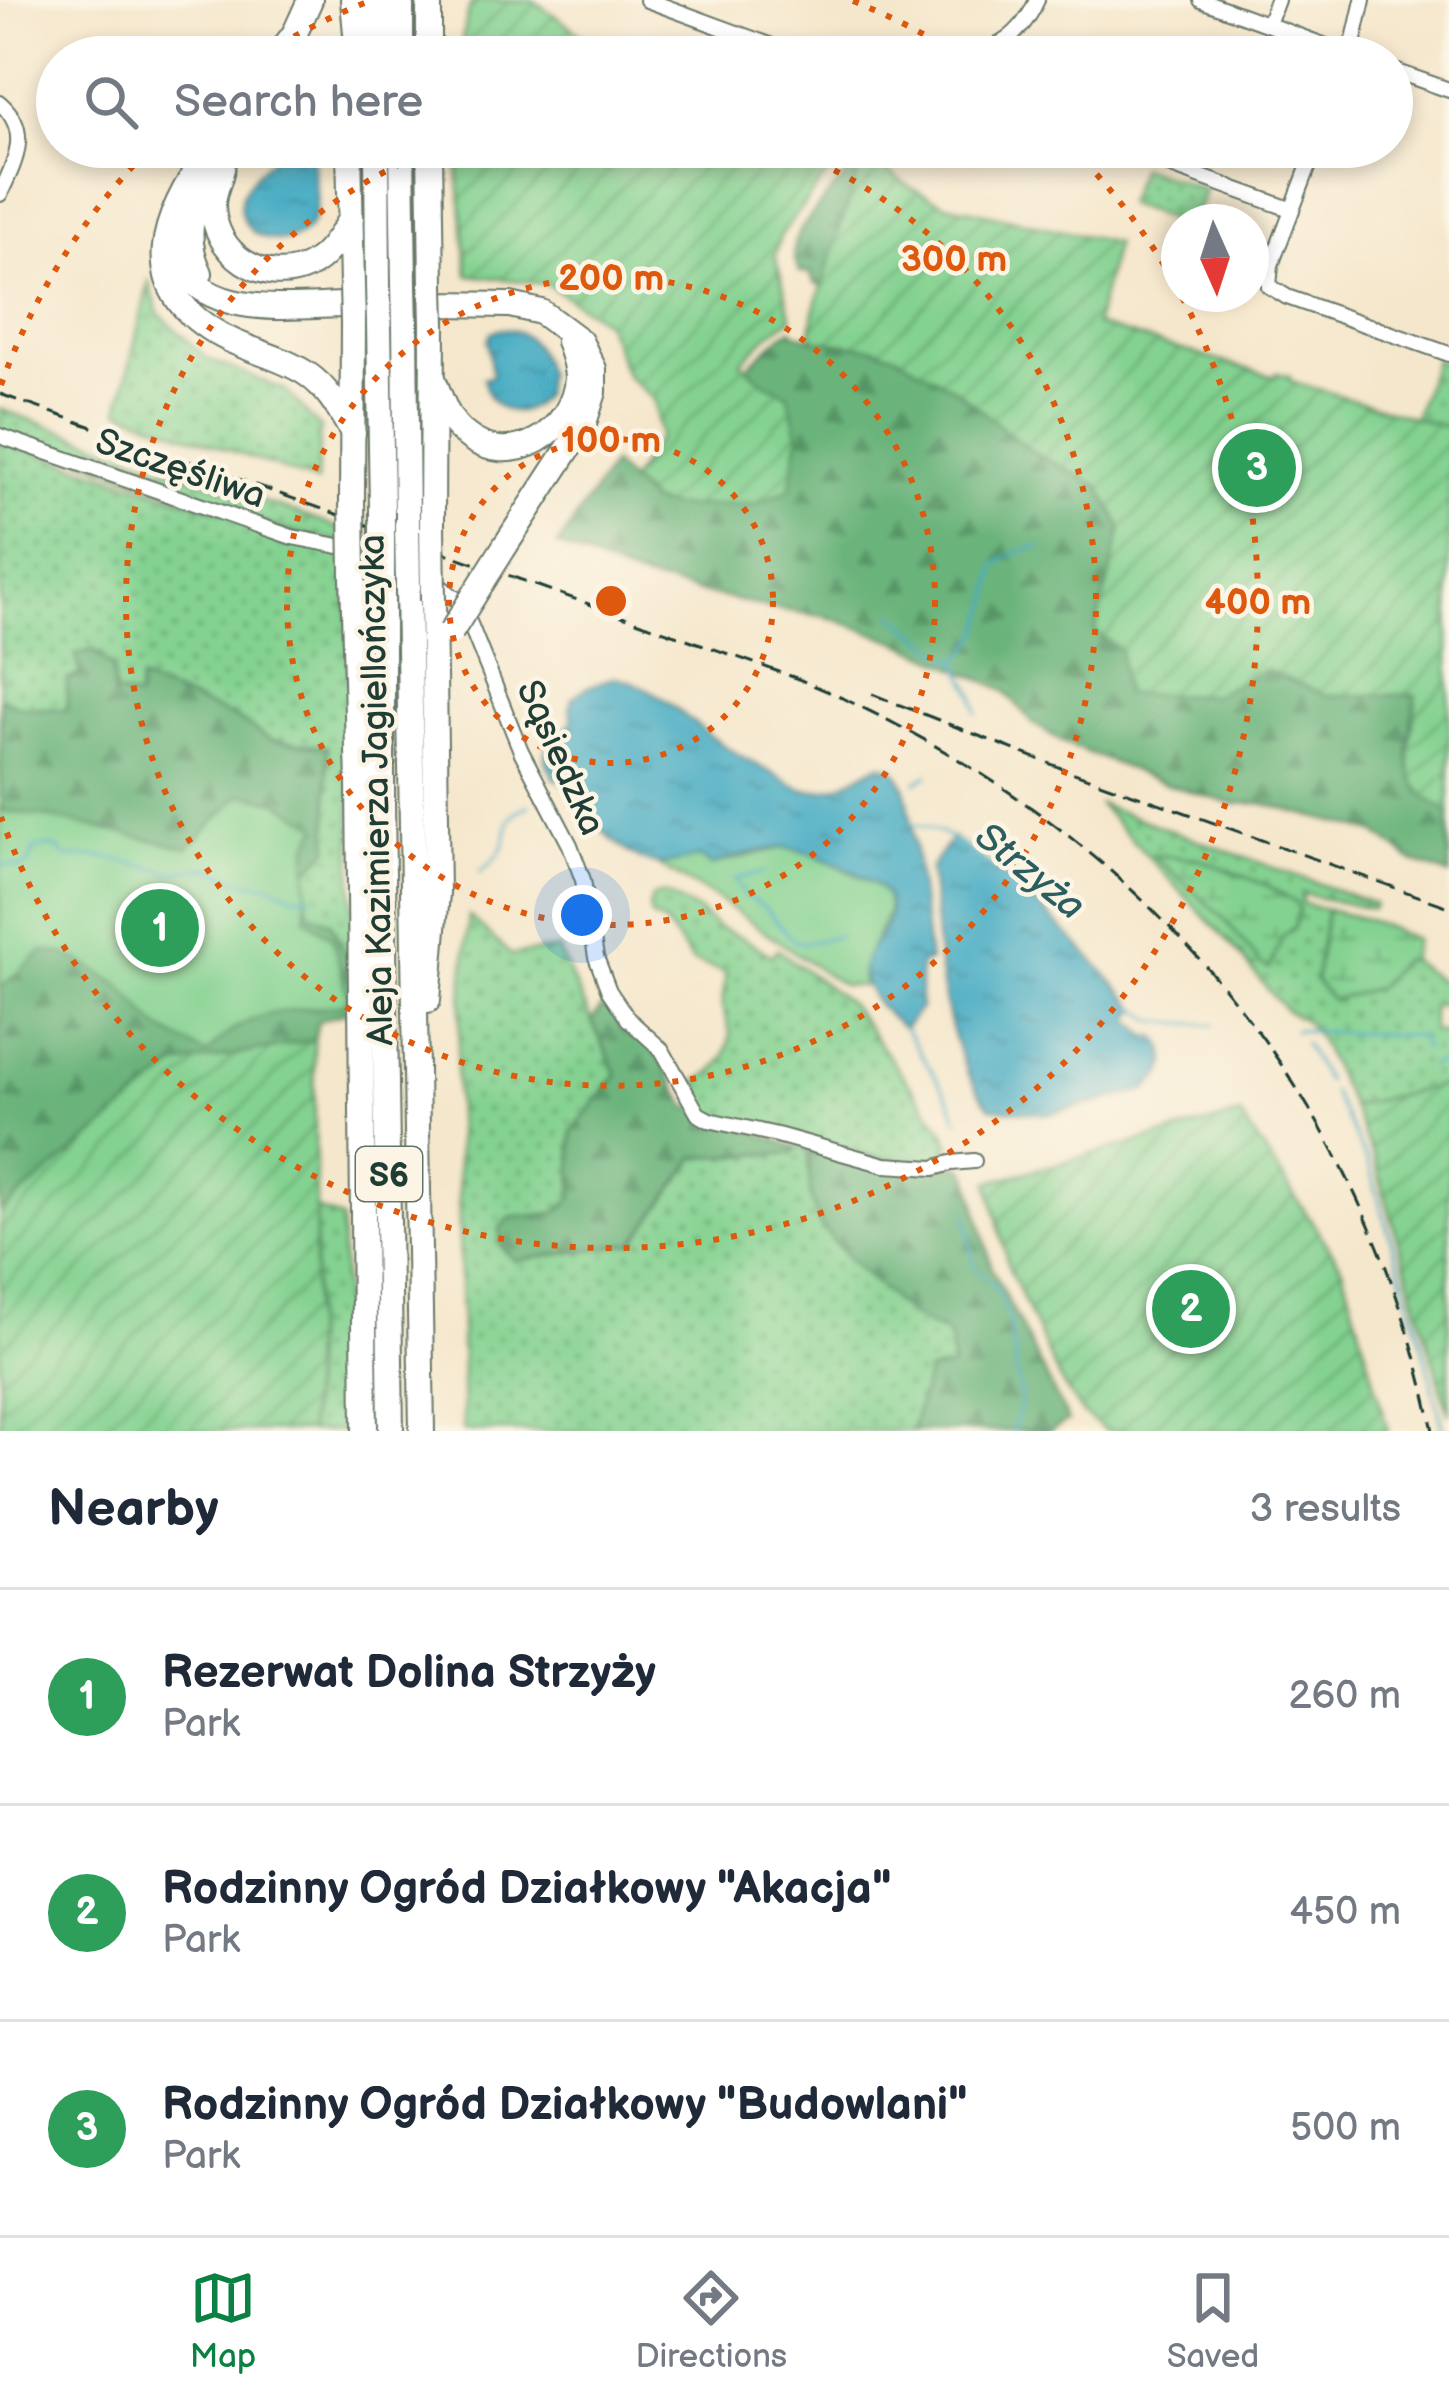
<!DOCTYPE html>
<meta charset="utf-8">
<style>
body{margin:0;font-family:"Balsamiq Sans",sans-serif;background:#f2f2f3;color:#1f2937}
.compass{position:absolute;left:1161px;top:204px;width:108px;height:108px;border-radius:50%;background:#fff;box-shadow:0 6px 18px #0003;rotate:177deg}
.you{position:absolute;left:582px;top:915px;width:42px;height:42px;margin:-30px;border:9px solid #fff;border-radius:50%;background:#1a73e8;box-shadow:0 0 0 18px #1a73e833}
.badge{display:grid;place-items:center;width:78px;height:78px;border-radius:50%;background:#0b8043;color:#fff;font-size:39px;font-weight:700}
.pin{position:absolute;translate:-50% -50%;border:6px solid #fff;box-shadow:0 3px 12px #0006}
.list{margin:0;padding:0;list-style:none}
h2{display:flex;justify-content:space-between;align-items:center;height:156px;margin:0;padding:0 48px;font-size:51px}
h2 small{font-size:39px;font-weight:400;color:#747a83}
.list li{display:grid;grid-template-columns:78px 1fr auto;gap:36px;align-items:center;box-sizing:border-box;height:216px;padding:0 48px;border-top:3px solid #e0e1e3}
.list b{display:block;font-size:45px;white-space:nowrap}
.list p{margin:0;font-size:39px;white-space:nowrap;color:#747a83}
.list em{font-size:39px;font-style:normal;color:#747a83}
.icon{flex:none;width:66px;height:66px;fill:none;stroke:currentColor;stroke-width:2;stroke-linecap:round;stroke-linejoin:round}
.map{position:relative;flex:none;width:1449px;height:1431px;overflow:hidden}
.search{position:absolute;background:#fff;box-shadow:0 6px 18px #0003;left:36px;right:36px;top:36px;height:132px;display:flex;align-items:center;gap:30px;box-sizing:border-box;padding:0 42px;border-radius:66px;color:#747a83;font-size:45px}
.sheet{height:804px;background:#fff}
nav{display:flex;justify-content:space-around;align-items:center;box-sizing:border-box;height:168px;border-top:3px solid #e0e1e3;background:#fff;font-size:33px;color:#747a83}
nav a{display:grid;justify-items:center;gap:6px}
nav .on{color:#0b8043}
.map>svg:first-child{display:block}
.grass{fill:url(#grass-dots);stroke:#528862;stroke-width:3}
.forest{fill:url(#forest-firs);stroke:#457858;stroke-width:3}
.wetland{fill:url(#wetland-marsh);stroke:#528862;stroke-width:3}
.park{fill:#84d291;stroke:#528862;stroke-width:3}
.garden{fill:url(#garden-furrows);stroke:#528862;stroke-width:3}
.water{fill:url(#water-ripples);stroke:#32747c;stroke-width:3}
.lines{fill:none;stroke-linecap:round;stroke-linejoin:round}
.stream{stroke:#44abc3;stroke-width:3}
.minor-casing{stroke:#6a7869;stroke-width:18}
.motorway-casing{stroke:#6a7869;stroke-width:28}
.minor{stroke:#fff;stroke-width:14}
.motorway{stroke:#fff;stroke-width:24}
.rail{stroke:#1f3d34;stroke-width:3;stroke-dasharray:18 9;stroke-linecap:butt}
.motorway-bridge-casing{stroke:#6a7869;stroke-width:28;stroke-linecap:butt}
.motorway-bridge{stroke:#fff;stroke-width:24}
.ring{fill:none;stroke:#de580e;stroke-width:6;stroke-dasharray:6 12}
.labels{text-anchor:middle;stroke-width:9;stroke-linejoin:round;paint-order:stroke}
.shield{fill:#fcf5e5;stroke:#617469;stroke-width:3}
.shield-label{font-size:33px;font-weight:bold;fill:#1f3d34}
.street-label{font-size:36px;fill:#1f3d34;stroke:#fcf5e5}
.water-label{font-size:39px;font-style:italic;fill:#2a5e5f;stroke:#fcf5e5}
.centre{fill:#de580e;stroke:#fcf5e5;stroke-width:6}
.ring-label{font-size:36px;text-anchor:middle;font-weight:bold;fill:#de580e;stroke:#fcf5e5;stroke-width:9;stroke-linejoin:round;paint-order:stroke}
</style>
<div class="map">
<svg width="1449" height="1431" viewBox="0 0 1449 1431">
<defs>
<pattern id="grass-dots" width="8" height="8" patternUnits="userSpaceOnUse" patternTransform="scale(3)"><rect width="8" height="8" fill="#84d291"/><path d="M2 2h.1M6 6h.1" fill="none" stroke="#6bac77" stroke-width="1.8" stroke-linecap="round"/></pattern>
<pattern id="forest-firs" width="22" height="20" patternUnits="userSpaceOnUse" patternTransform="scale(3)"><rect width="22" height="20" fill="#6bb47b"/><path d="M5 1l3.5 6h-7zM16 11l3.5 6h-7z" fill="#579466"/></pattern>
<pattern id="wetland-marsh" width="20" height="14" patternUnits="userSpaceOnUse" patternTransform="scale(3)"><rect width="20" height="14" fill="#84d291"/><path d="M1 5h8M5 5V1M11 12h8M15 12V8" fill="none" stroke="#6bac77"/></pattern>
<pattern id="garden-furrows" width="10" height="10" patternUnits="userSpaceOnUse" patternTransform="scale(3)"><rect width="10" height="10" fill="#84d291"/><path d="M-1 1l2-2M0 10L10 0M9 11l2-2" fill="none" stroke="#6bac77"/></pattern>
<pattern id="water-ripples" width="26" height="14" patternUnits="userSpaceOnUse" patternTransform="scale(3)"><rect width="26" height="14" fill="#44abc3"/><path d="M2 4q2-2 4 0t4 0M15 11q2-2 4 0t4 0" fill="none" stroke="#388c9f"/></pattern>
</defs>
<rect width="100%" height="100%" fill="#fcf5e5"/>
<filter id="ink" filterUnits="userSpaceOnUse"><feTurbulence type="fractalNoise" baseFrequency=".00833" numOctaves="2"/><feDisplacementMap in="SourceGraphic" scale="24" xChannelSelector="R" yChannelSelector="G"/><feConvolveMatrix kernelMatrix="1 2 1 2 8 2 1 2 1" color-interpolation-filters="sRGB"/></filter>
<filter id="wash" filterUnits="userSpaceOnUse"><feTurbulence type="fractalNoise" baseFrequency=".004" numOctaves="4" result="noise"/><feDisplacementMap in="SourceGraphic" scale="48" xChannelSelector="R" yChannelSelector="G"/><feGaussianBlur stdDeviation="2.7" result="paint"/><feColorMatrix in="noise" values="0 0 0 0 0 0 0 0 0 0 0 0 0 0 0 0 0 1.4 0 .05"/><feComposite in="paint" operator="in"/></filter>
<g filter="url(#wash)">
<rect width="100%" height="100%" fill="#f5e7cc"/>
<path class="grass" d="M1140,167L1205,190L1193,222L1179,223L1126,204Z
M149,282L159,314L208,359L285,390L320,428L317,482L119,410Z
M1435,359L1449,364V428L1414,418Z
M0,409L347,531V543L287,531L0,431Z
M0,441L347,551L354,967L348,960L330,922L308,913L306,872L327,747L271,740L232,716L140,681L138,698L114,694L80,674L68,710L21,707L0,698Z
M1098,804L1374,904L1372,909L1303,894L1301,903L1327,910L1316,972L1332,1000L1376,988L1403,959L1410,960L1449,987V1004L1431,1006L1433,1033L1449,1032V1084L1351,1106L1318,1037L1305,1021L1285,1010L1230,943Z
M665,894L698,911L717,927L745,939L772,956L777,949L849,1003L944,1131L950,1144L943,1158L926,1165L885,1159L708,1113L695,1100L688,1086L712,1072L724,1058L731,1035L722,1006L726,973L692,961L665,924L651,917L649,907L653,896Z
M469,916L511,955L558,949L617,1075L572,1131L573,1198L556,1213L511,1218L634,1243L696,1157L793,1153L795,1147L808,1150L811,1198L820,1225L851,1260L909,1314L950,1337L952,1367L916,1418L911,1431H463L456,1074Z
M316,1209L341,1219L348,1431H309Z"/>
<path class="forest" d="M868,157L856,178L824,286L815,283L810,273L799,272C795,262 792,252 795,242C802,221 849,170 868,157Z
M792,329L793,332L815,340L876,348L896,355L956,389L1030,450L1099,486L1122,528L1095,631L1213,695L1265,670L1326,695H1416C1409,746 1393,784 1449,812V875L1412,861L1377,833L1261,803L1232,804L1166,784L1066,744L1033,723L1004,690L899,642L828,617L770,608L634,577L558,545L612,464L651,503L765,383L747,367L782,335Z
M93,650L113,667L114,694L138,698L140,680L232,716L271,740L327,747L329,849L306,872L308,912L330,922L348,960L354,967L355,1005L344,1013L318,1021L314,1040L177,1066L0,1213V698L21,707L67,710V680L80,674L76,655Z
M607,1000L622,1032L653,1047L687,1106L795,1147L793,1153L696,1157L634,1243L515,1261L501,1246L500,1228L510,1218L556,1213L573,1198L572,1131L617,1075L592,1021Z
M808,1151L963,1167L969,1175L992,1269L1068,1421L1050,1431H911L928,1372L952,1367L950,1337L909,1314L850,1260L820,1225L811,1198Z"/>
<path class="wetland" d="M1153,855L1200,859L1266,885L1296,903L1299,910L1294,927L1283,936L1270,968L1261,964L1222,916Z
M1327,910L1366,919L1415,939L1410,960H1402L1376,988L1332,1000L1315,981Z"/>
<path class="park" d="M241,794L276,801L319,826L308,846L306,918L332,938L349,998L342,1005C290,1010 242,1009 207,1055L158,1027L120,985L80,961L60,953L43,951L0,988V810L57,819L188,848Z
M782,848H795L819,856L880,887L887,898L888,912L862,969L863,986L842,985L719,900L658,865L700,857L711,865Z"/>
<path class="garden" d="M479,0H533L613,57H458L470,5Z
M456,147H859L860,150L829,172L780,236L775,255L792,318L768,335L741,362L765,383L788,394L799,436L790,489L753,504L672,507L652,503L630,481L660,436L654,399L627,376L605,322L547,284L468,275Z
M868,157L910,187L946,204L1115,243L1095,325L1275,377L1277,373L1290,376L1289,380L1294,382L1449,428V812C1390,783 1413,747 1416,695H1326L1265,670L1213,695L1124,694L1120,650L1095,631L1122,528L1099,486L1030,450L955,389L896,355L876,348L815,340L811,333L814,311L856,178Z
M314,1040L316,1209L308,1431H0V1213L177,1066Z
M1449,1084V1414L1375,1162L1351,1106Z
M1240,1115L1343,1268L1388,1431H1106L1082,1413L1059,1379L1008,1266L989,1182Z"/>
<path class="water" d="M284,147H306L311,153C313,170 318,191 316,209C309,259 229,245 242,196C247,179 271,160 284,147Z
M498,329C516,329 528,334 537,350C572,412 491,437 484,378L492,376L488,341L491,333Z
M615,677C660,685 689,724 726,747C750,762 776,775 801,789C832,796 854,778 880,764L894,768L905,786L912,824L929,961L920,966V1008L904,1028C893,1022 886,1013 877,1003C836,954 898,940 888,902C887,897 882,890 878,887C863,874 803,847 783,848C759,849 734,858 711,865L700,857C688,859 675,865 662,864C626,864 580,810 563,781L554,778L546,761V750L573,720L570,709L572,698L587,687Z
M952,838C1023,884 1082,947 1138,1009L1131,1019L1147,1036L1156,1037L1163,1044L1166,1062L1164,1072L1146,1091L1048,1114L990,1107C939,1048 937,943 930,869Z"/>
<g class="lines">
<path class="stream" d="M893,614L941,652L957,661L974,696L977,712
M957,661C984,639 992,601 995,567C1006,555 1024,549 1040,547
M916,782L928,775
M912,824C947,830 974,853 1001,875
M0,864L21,868L29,863L34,849L51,846L57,848L66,857H103L172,872L209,868L246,882L272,885L294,896H312
M480,872C492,863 503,853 506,837C509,819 509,812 529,806
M764,873L735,879L745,896L764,907L793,940L804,943L839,936
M1136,1007L1155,1021L1214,1025
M904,1028L949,1098L958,1119
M1294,1030L1420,1036L1424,1050
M1304,1043L1326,1081
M1430,1066L1449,1060
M1332,1092L1368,1163L1420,1335L1444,1431
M967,1215L974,1266L996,1287L1009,1319L1021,1404L1013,1431"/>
</g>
</g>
<g filter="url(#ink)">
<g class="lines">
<defs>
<path id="minor" d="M647,0L802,57
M1201,0L1356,57
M1268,24L1277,0
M935,57C983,55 1016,48 1037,0
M1350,57L1363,0
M1392,70L1449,90
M0,103C32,131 15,162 0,194
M1119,147L1290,209
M1316,147L1271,265L1269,286L1287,297L1449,354
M0,436L292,537L344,547L383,559
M431,579L455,598L466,614L521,751L570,845L583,880L596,957L609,991L628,1019L662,1050L698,1114L709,1120L777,1135L885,1165L934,1168L951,1163L974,1161"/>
<path id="motorway" d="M353,0L358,57
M429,0V57
M277,57L295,33L310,0
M377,57V0
M401,57V0
M212,147C164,213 131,287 222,336C249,351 282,357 307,374C329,389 340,411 353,433
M349,147L352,286
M377,147L378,286
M402,147L404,286
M430,147L432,286
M223,160C223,176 213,189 213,205C213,253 263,287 307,267C328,257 339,237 351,218
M176,250C194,321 288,306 345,305
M200,273C182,236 191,204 215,172
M441,304L510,305L541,312L580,341L594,369V392L583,426L505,546
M379,324L382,511
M405,324L407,525
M433,378C441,399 447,421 466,435C511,472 574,431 577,378C577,365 572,353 568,341
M352,499L353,324
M432,524L433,324
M382,575V804L391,1431
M353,576L359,784L365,1431
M408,588L422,1431
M428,1000L437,893L433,601"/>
</defs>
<use href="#minor" class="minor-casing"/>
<use href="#motorway" class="motorway-casing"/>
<use href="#minor" class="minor"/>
<use href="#motorway" class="motorway"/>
<path class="rail" d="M0,394L796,678C1126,813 1362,1079 1433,1431
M872,694L1066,770L1449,907"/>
<defs>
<path id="motorway-bridge" d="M352,286L353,324
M378,286L379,324
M404,286L405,324
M432,286L433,324
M352,499L353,576
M382,511V575
M432,524L433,601
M407,525L408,588
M451,632L505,546"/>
</defs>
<use href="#motorway-bridge" class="motorway-bridge-casing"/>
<use href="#motorway-bridge" class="motorway-bridge"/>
</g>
</g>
<g class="ring">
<circle cx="611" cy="601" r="162"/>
<circle cx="611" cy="601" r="324"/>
<path d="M785 148A485 485 0 1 1 437 148"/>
<path d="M1 385A647 647 0 0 1 150 148M263 55A647 647 0 0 1 369 1M853 1A647 647 0 0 1 959 55M1072 148A647 647 0 0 1 1177 287M1182 297A647 647 0 1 1 1 817"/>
</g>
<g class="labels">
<rect class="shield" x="356" y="1147" width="66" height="54" rx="9"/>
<g class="shield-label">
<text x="389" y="1186">S6</text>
</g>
<g class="street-label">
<text transform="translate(181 467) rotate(19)" y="13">Szczęśliwa</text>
<text transform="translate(562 757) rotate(66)" y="13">Sąsiedzka</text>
<text transform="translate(375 790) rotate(-91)" y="13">Aleja Kazimierza Jagiellończyka</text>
</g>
<g class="water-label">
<text transform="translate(1031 870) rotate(39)" y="14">Strzyża</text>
</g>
</g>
<circle cx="611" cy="601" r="18" class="centre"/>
<g class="ring-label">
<text x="954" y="271">300 m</text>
<text x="611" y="290">200 m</text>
<text x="611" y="452">100 m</text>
<text x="1258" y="614">400 m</text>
</g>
</svg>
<svg class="compass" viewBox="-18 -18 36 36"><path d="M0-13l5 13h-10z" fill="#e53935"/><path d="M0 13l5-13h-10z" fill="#747a83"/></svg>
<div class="you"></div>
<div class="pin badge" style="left:160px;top:928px;background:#2e9e5b">1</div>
<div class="pin badge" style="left:1191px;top:1309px;background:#2e9e5b">2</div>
<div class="pin badge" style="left:1257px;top:468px;background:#2e9e5b">3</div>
<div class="search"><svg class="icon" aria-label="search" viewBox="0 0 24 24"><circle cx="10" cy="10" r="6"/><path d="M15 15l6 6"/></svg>Search here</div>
</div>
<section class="sheet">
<h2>Nearby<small>3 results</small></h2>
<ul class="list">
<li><span class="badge" style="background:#2e9e5b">1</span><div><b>Rezerwat Dolina Strzyży</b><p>Park</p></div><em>260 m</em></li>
<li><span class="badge" style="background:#2e9e5b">2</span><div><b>Rodzinny Ogród Działkowy &quot;Akacja&quot;</b><p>Park</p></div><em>450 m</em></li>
<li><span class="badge" style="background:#2e9e5b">3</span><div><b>Rodzinny Ogród Działkowy &quot;Budowlani&quot;</b><p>Park</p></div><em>500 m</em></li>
</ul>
</section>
<nav>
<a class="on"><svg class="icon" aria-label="map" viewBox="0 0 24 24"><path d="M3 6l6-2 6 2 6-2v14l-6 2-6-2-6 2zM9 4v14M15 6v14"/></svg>Map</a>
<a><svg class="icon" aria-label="directions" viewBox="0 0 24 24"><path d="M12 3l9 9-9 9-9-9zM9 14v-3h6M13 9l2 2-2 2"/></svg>Directions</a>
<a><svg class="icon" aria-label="saved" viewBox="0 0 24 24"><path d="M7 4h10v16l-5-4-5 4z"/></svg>Saved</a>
</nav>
